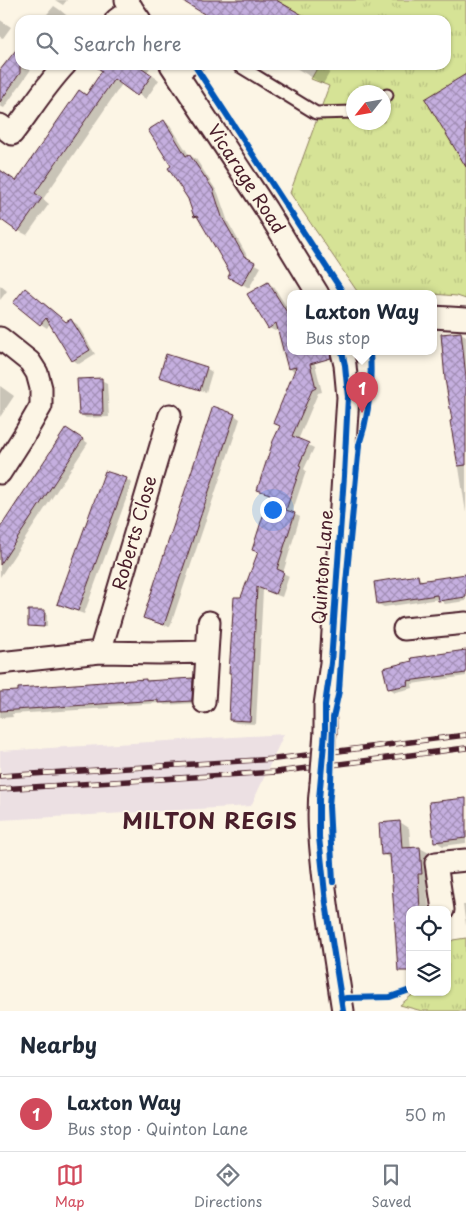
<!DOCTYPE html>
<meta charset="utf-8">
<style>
body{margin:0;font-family:"Playpen Sans",sans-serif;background:#f2f2f3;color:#1f2937}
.controls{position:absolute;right:15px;bottom:15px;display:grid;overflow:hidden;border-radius:10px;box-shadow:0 1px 4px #0004}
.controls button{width:45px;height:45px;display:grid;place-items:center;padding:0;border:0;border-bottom:1px solid #e0e1e3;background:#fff;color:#1f2937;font:25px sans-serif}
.compass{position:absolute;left:346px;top:85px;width:45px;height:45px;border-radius:50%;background:#fff;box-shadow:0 1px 4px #0004;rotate:239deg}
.you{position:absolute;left:272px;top:509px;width:18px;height:18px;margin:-12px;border:4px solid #fff;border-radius:50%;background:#1a73e8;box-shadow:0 0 0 8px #1a73e833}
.badge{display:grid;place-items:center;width:32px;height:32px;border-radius:50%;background:#d1495b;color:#fff;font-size:16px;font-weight:700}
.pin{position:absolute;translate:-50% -41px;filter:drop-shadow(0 1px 2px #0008)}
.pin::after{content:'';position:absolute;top:26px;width:18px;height:15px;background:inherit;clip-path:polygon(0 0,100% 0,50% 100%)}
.popup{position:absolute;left:287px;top:290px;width:150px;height:65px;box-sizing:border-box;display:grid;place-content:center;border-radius:10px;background:#fff;filter:drop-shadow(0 1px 4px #0005);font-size:16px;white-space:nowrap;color:#747a83}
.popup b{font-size:19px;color:#1f2937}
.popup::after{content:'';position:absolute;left:50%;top:100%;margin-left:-10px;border:10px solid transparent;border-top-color:#fff}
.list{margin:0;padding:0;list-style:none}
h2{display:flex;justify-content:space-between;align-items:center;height:65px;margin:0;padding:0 20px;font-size:21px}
h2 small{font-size:16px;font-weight:400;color:#747a83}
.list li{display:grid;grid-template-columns:32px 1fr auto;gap:15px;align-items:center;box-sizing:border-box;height:75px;padding:0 20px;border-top:1px solid #e0e1e3}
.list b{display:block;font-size:19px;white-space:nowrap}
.list p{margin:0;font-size:16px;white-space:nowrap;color:#747a83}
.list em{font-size:16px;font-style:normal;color:#747a83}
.icon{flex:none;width:28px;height:28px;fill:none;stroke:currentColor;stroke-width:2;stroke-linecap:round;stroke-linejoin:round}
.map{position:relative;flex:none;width:466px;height:1011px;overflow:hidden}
.search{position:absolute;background:#fff;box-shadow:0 1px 4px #0004;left:15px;right:15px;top:15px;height:55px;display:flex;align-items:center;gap:12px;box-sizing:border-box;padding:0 18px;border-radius:15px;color:#747a83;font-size:19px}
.sheet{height:140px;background:#fff}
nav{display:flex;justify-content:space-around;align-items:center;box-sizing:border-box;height:70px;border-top:1px solid #e0e1e3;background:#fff;font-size:14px;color:#747a83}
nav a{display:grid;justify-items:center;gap:2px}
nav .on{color:#d1495b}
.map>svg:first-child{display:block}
.built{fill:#ece0e3}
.park{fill:url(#park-tufts);stroke:#908160;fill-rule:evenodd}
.shadow{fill:#0003}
.building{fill:url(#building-cross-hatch);stroke:#4a1f2b}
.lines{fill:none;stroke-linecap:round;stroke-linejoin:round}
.service-casing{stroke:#4a1f2b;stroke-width:15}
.minor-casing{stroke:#4a1f2b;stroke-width:25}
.service{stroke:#fcf5e5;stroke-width:11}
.minor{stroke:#fcf5e5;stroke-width:21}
.rail-casing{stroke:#4a1f2b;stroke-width:5.5}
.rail{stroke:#fcf5e5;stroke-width:4;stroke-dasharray:11;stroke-linecap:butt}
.minor-bridge-casing{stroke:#4a1f2b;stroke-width:25;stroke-linecap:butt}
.minor-bridge{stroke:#fcf5e5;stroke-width:21}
.cycleway-casing{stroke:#fcf5e5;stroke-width:9}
.cycleway{stroke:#0057b8;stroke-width:6}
.labels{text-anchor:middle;stroke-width:4;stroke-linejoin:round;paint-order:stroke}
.street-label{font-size:18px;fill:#4a1f2b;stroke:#fcf5e5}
.district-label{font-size:22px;font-weight:bold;letter-spacing:1px;fill:#4a1f2b;stroke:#fcf5e5}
</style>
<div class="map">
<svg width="466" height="1011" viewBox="0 0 466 1011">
<defs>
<pattern id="park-tufts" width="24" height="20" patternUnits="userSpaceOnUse" patternTransform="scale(1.25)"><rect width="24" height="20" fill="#d6e396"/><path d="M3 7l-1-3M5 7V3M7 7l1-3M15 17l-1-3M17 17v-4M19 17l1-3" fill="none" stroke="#b9c281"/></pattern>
<pattern id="building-cross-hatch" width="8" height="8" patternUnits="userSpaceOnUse" patternTransform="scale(1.25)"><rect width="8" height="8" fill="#c5afdf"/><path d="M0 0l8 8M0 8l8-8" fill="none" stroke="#a28eb5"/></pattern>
</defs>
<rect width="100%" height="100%" fill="#fcf5e5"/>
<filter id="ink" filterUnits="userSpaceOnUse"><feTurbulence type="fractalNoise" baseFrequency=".02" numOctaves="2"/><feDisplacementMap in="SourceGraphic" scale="10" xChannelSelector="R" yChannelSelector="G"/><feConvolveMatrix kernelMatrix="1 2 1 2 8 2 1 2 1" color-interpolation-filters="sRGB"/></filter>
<g filter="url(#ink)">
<path class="built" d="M284,734L251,806L0,820V751Z"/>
<path class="park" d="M276,0H466V299L457,296L433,294H359L290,193L329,86L311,79L319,65H446V20H311ZM354,92H384V122H354Z
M466,938V1011H422L400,1005L416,992H447L449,944L453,940Z"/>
<path class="shadow" d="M55,0H67L63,5Z
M54,6L60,10L72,20H42Z
M0,20L11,27L3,38L0,37Z
M20,47V65H34L4,108L0,106V72Z
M107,65H145L150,68L147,72L159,80L146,99L122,84L43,199L49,204L27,235L19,231L0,196V171L16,182L87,96Z
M291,65H334L323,84Z
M164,121L170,125L189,155L196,159L218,193L228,222L250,261L261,267L249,288L230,277L232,273L201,219L195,216L190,199L173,166Z
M268,283L274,287L291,314V352H312L322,392L318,393L298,440L314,448L304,469L306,471L292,513L300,517L283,573L289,576L282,597L263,590L256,724L236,723L230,720L242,599L259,553L253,549L271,495L258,489L281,426L296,372L290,369L279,328L275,331L269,328Z
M0,285L7,291L0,300Z
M26,290L68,323L71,321L77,324L95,354L79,364L73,360L50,323L47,328L41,324Z
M461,333L466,336V513L452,422L454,421Z
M206,368L212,372L206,392L167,379Z
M101,380L107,383L109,417L86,418L80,414Z
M0,386L14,396L0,417Z
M234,415L240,419L170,627L150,621L144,617Z
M73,433L88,443L0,577V530Z
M126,479L132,483L84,614L64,607L58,603Z
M466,576V601L445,604L439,599L384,607L378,604L418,577L424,582Z
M45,612L47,613V627H32L29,625Z
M466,651V676L412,684L413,688L395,692L389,688Z
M193,679L199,683L197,703L165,705L161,703L109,706V708L12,714L13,717L0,718V693L110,682Z
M466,799V843L443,846L435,841Z
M400,822L409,828L411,849L420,848L429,853L431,878H426L429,910H410L392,859L382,854Z
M463,905H466V926Z"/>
<path class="building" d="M181,0H276L311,20H214Z
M20,45V73L0,102V70Z
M94,65H138L152,75L137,96L114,79L35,193L42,198L18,232L0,219V170L16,181L79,90L86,95L102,71Z
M466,74V167L425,99Z
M164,120L186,156L189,154L213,189L222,217L244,256L255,262L242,285L228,277L230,273L197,216L194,217L188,199L168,168L171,166L148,130Z
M268,282L291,319V352H330L331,358L310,364L316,388L312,390L292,436L309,443L299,465L301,466L286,510L295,513L277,569L284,572L275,594L257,587L250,721L229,720L231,673H229L234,597H241L258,552L252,550L270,494L257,490L273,441L280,426L273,423L296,367L288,369L276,323L268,329L247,294Z
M25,288L66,322L71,319L90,350L72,361L46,318L40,325L13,303Z
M461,332L466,377V465L458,466L450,421L452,420L445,379L441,334Z
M166,354L207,367L200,390L159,377Z
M102,378L103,415H79L77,379Z
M213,406L235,414L164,625L143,618Z
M66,428L83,439L0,565V528Z
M105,471L127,478L78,611L57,604Z
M466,574V597L438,601L437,595L377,604L374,582L418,575L419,581Z
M28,610H45L44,627L28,626Z
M466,650V673L407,681L408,685L388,689L383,668L412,661L411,658Z
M193,678L192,701L158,703V700L0,711V692L18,691V688L146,679V681Z
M466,798V838L434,842L429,802Z
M400,821L402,848L420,847L422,874H418L420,910H410V971H398L390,854L381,855L379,823Z"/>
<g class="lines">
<defs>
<path id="service" d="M238,65L316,113L354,112
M179,77L197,65
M384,98L387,95"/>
<path id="minor" d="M126,0L140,20
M116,20L132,8
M171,65L266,209L318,294
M0,125L12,134C30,111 45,86 65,65
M433,317L466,319
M0,338L30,362L37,373L41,388V406L23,437L0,473
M404,629L466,623
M100,652L170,415
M0,663L100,652L159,653L207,652
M204,702L209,622
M325,732V705L331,663L348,397L345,365L342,352
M321,784C317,813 320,842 323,871C328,918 336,964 343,1011
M443,910L436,863L466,860"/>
</defs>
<use href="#service" class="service-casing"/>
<use href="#minor" class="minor-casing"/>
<use href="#service" class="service"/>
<use href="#minor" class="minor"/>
<defs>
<path id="rail" d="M0,776L275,759L466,735
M0,789L276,772L466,748"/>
</defs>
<use href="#rail" class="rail-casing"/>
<use href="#rail" class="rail"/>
<defs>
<path id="minor-bridge" d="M321,784L325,732"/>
</defs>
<use href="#minor-bridge" class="minor-bridge-casing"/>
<use href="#minor-bridge" class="minor-bridge"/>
<defs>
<path id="cycleway" d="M195,66L344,294
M342,352L345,365L348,397L344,476L331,663L325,705V732L319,799V837L326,903L343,1011
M333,882L329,806L331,782L333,718L339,691L346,583L359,445C369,416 372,382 370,352
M346,998L390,997L410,990"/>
</defs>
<use href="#cycleway" class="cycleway-casing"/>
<use href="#cycleway" class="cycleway"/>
</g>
</g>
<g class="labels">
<g class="street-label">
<text transform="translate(246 179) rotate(57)" y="6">Vicarage Road</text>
<text transform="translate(135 533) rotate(-74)" y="6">Roberts Close</text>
<text transform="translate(323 567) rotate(-86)" y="6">Quinton Lane</text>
</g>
<g class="district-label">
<text x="210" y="829">MILTON REGIS</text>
</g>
</g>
</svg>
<div class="controls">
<button><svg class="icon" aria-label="locate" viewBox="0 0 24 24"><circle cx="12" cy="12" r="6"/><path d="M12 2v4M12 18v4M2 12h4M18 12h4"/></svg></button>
<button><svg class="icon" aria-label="layers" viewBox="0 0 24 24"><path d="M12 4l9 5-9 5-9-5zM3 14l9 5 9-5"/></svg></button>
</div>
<svg class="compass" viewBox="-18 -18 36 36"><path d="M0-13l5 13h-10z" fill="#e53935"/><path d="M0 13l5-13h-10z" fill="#747a83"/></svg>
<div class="you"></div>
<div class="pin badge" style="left:362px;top:413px">1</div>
<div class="popup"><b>Laxton Way</b>Bus stop</div>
<div class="search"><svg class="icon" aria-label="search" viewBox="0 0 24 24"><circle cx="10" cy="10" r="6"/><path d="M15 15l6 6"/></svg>Search here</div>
</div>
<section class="sheet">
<h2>Nearby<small></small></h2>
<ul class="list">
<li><span class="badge">1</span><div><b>Laxton Way</b><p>Bus stop · Quinton Lane</p></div><em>50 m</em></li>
</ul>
</section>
<nav>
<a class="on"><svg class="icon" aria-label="map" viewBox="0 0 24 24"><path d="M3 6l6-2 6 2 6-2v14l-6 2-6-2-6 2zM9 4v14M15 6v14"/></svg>Map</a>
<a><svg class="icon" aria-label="directions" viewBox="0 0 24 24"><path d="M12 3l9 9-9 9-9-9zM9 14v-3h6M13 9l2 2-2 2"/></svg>Directions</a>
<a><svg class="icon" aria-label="saved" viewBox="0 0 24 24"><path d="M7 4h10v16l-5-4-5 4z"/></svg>Saved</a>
</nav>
